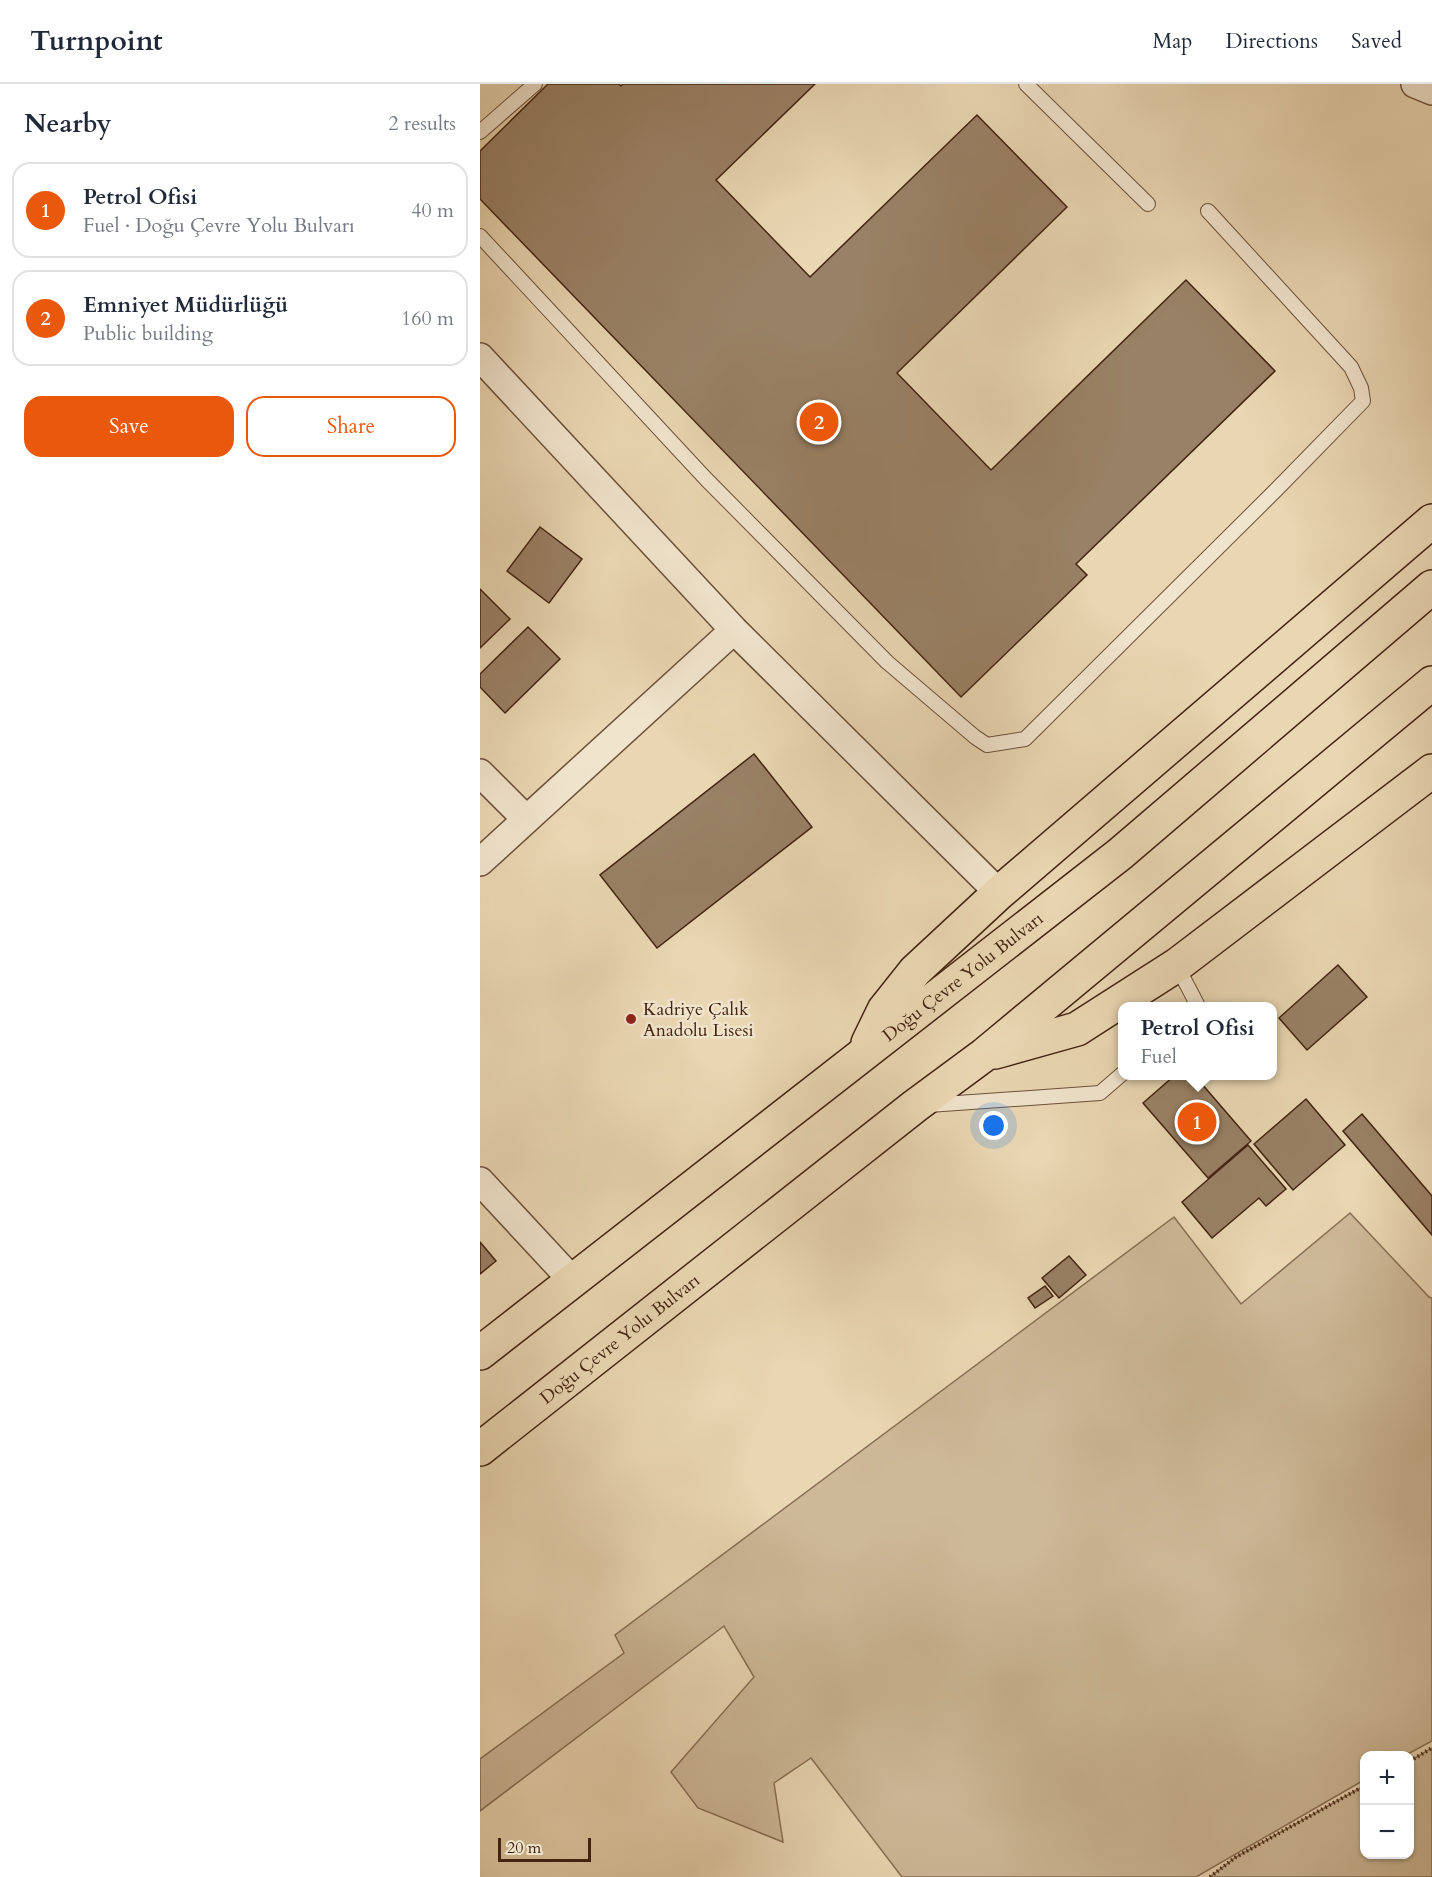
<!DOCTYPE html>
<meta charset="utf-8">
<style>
body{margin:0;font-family:Cardo,serif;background:#f2f2f3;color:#1f2937}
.controls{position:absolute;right:18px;bottom:18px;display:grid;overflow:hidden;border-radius:12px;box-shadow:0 2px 4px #0004}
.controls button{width:54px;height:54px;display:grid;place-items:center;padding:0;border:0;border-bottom:2px solid #e0e1e3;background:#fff;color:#1f2937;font:30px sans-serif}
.scale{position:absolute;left:18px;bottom:15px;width:93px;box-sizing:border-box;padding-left:6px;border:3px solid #432411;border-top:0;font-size:16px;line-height:21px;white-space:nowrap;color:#432411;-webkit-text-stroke:4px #f1e4cd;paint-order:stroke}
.you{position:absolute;left:514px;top:1042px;width:21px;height:21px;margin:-15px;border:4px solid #fff;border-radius:50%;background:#1a73e8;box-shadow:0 0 0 9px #1a73e833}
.badge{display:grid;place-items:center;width:39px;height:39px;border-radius:50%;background:#ea580c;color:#fff;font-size:20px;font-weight:700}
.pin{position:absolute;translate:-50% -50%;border:3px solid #fff;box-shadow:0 2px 6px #0006}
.popup{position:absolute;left:638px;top:918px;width:159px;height:78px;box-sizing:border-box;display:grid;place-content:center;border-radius:12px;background:#fff;filter:drop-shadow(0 2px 4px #0005);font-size:20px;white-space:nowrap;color:#747a83}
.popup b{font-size:22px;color:#1f2937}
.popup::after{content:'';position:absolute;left:50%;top:100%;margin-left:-12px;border:12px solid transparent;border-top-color:#fff}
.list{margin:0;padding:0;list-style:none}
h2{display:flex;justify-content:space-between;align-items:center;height:78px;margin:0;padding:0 24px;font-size:26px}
h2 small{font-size:20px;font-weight:400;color:#747a83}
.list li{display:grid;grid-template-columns:39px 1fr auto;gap:18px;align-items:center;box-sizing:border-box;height:96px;margin:0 12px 12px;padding:0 12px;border:2px solid #e0e1e3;border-radius:18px}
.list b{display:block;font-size:22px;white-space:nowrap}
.list p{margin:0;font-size:20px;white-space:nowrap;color:#747a83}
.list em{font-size:20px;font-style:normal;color:#747a83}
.actions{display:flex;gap:12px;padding:18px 24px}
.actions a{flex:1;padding:14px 0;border:2px solid #ea580c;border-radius:18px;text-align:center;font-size:21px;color:#ea580c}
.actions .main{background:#ea580c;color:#fff}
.map{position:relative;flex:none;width:952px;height:1793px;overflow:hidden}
header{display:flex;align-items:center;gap:36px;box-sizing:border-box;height:84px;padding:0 30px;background:#fff;border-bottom:2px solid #e0e1e3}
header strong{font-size:28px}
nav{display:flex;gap:33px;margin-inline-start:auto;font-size:21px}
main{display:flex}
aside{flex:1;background:#fff}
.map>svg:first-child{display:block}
.green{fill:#cdb897;stroke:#886e54;stroke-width:1.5}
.building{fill:#998165;stroke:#432411;stroke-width:1.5}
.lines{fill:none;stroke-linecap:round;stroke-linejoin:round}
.lane-casing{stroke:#6c5039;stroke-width:16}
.street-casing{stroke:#6c5039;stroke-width:30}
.highway-casing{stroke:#432411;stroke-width:36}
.path{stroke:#432411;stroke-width:4;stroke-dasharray:1.5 3;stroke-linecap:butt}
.lane{stroke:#f1e4cd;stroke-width:14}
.street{stroke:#f1e4cd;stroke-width:27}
.highway{stroke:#e9d6b2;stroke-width:33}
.poi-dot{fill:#8f2418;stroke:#f1e4cd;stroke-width:2}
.labels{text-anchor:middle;stroke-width:5;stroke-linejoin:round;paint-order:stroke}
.street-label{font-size:18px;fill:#432411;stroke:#f1e4cd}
.poi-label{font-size:18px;fill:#432411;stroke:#f1e4cd;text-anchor:start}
</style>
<header>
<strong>Turnpoint</strong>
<nav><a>Map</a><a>Directions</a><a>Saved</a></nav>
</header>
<main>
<aside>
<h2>Nearby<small>2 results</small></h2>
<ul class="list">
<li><span class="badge">1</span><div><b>Petrol Ofisi</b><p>Fuel · Doğu Çevre Yolu Bulvarı</p></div><em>40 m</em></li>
<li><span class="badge">2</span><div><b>Emniyet Müdürlüğü</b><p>Public building</p></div><em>160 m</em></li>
</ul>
<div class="actions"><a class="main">Save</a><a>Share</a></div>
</aside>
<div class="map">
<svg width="952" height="1793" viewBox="0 0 952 1793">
<rect width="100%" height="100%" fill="#e9d6b2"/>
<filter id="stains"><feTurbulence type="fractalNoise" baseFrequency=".00333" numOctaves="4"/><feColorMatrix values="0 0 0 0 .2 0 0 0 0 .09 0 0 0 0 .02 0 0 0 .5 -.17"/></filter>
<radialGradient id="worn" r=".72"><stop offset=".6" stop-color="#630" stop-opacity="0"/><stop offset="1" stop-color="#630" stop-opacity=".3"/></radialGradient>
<path class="green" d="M870,1129L949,1213L952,1214V1657L926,1671L884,1672V1696L716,1793H422L331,1674L294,1699L303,1758L218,1724L191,1688L274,1593L244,1542L0,1727V1675L144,1569L135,1551L694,1133L761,1220Z
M952,1664V1793H730L756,1773L884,1702V1770H930V1677Z"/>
<path class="building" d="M68,0H139L141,2L143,0H335L236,96L330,193L497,31L587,123L417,289L511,386L706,196L795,287L596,480L607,491L481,613L0,115V67Z
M60,443L102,475L69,519L27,487Z
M0,505L30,535L0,564Z
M48,543L80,575L25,629L0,603V590Z
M274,670L332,743L177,864L120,791Z
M858,881L887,913L827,966L799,934Z
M694,992H715L771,1057L728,1094L663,1019Z
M826,1015L865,1061L813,1106L774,1060Z
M882,1030L952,1112V1151L863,1047Z
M768,1061L806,1105L786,1122L779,1114L732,1154L702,1118Z
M0,1158L16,1177L0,1190Z
M589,1172L606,1191L579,1214L562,1194Z
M565,1202L573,1212L555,1224L548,1214Z"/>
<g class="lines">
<defs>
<path id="lane" d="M546,0L668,120
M0,48L55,0
M0,152L226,395L407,578L495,653L507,661L545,655L796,406L883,317L881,304L871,283L728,127
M697,882L718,922
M449,1021L620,1009L642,990"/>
<path id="street" d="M935,0L952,7
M0,273L254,546L519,809
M0,689L46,735
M0,778L254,546
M0,1097L92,1196"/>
<g id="highway">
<path d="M388,959L404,926L435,887L519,809L952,437"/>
<path d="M515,968L597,945L697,881L952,687"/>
<path id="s1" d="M0,1269L640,770L952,503"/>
<path id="s2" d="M0,1365L435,1022L504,971L952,599"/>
</g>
</defs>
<use href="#lane" class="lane-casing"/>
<use href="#street" class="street-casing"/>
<use href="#highway" class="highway-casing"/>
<path class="path" d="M930,1677L952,1664
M730,1793L756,1773L884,1702"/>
<use href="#lane" class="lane"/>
<use href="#street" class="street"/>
<use href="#highway" class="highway"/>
</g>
<circle class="poi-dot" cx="151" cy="935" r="6"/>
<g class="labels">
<g class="street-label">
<text dy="6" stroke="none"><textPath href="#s1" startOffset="612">Doğu Çevre Yolu Bulvarı</textPath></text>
<text dy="6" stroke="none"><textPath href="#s2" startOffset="178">Doğu Çevre Yolu Bulvarı</textPath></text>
</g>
<g class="poi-label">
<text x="163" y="931">Kadriye Çalık<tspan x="163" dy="21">Anadolu Lisesi</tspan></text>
</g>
</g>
<rect width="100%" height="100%" filter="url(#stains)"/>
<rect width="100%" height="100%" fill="url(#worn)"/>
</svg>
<div class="controls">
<button>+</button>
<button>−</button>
</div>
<div class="scale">20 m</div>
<div class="you"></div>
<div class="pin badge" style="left:717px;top:1038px">1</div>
<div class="popup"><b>Petrol Ofisi</b>Fuel</div>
<div class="pin badge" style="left:339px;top:338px">2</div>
</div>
</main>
